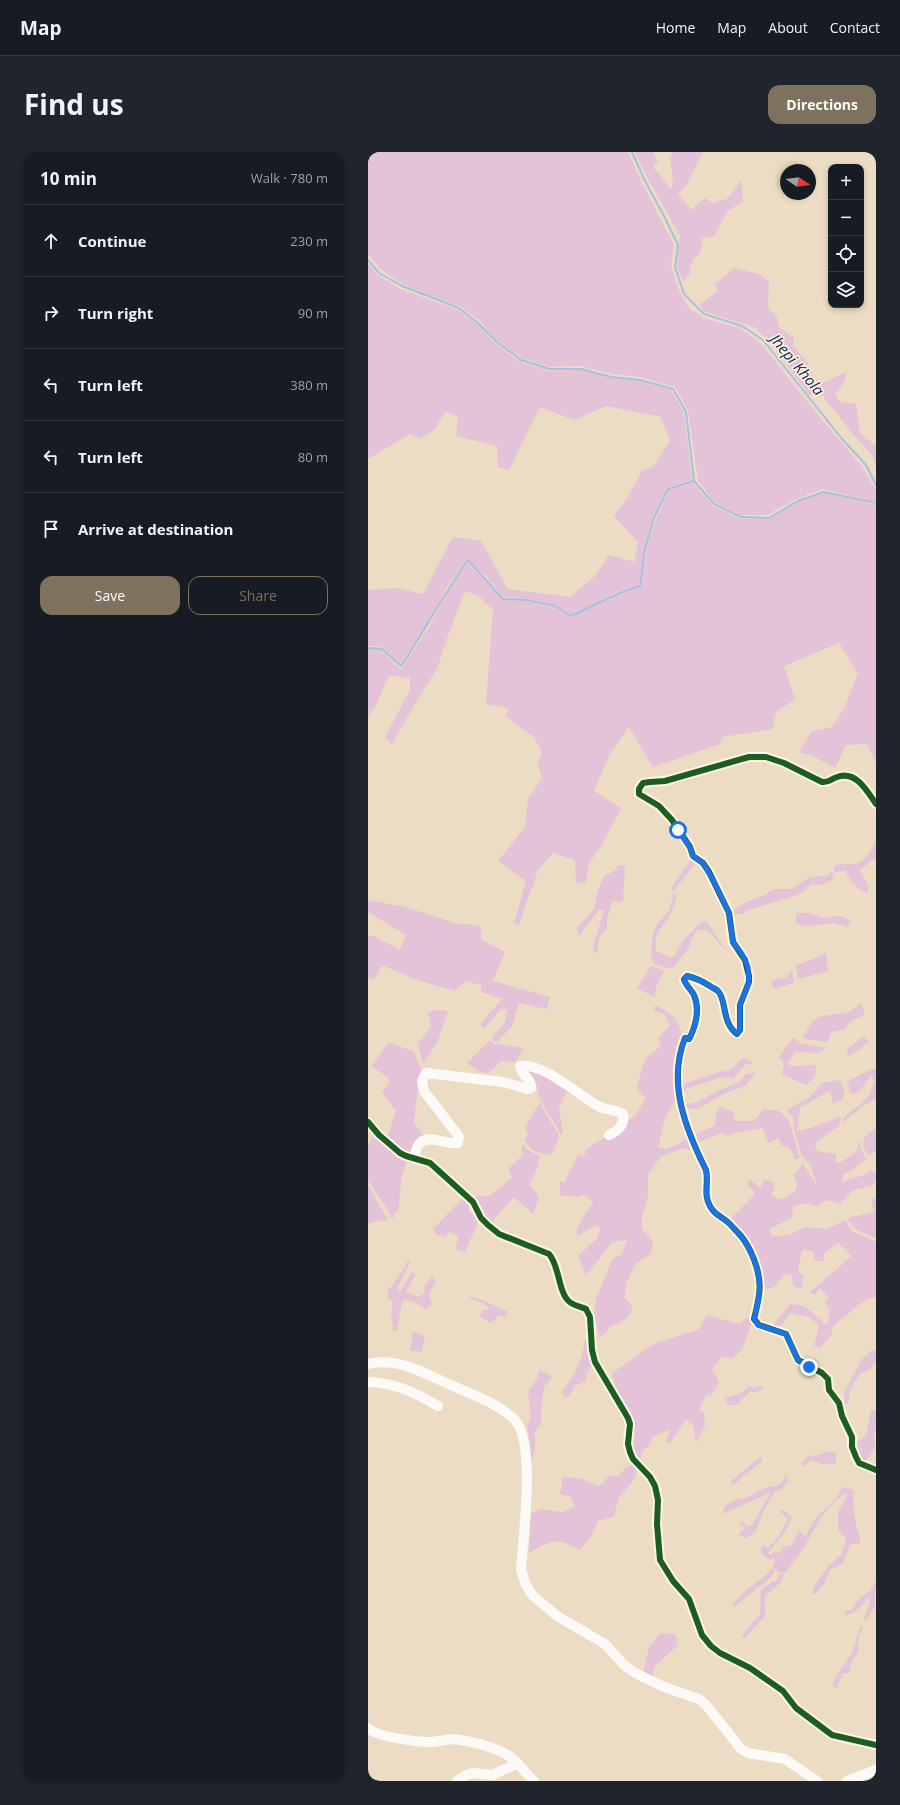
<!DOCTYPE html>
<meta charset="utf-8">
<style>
body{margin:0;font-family:"Open Sans",sans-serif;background:#20242c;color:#f1f3f6}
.controls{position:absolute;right:12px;top:12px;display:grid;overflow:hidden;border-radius:8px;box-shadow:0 2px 6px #0003}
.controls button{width:36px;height:36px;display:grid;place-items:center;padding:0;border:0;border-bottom:1px solid #363941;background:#171b24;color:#f1f3f6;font:20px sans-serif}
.compass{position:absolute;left:412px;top:12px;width:36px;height:36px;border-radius:50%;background:#171b24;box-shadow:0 2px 6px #0003;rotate:103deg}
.stop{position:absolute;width:12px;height:12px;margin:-9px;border:3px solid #1a73e8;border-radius:50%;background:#fff}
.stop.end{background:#1a73e8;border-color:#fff;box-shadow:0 1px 4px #0008}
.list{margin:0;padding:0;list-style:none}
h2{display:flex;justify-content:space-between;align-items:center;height:52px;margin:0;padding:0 16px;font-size:17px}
h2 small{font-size:13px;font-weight:400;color:#9ea1a6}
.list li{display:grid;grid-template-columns:26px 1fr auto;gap:12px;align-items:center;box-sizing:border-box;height:72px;padding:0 16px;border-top:1px solid #363941}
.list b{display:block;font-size:15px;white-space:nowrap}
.list em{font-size:13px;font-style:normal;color:#9ea1a6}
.actions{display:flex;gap:8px;padding:12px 16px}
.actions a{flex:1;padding:9px 0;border:1px solid #7e715d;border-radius:12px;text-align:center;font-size:14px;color:#7e715d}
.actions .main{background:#7e715d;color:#fff}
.icon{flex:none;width:22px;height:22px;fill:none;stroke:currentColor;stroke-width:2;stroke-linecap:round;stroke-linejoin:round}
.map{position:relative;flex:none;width:508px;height:1629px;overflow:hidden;border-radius:12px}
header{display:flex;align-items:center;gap:24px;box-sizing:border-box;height:56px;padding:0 20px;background:#171b24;border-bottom:1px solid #363941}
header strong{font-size:19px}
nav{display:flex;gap:22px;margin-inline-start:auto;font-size:14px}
.intro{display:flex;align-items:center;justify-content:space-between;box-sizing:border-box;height:96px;padding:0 24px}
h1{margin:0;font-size:28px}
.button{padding:10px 18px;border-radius:12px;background:#7e715d;color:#fff;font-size:14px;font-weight:700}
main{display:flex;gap:24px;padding:0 24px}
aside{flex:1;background:#171b24;border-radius:12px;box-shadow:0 2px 6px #0003}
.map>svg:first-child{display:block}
.green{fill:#e4c2d7}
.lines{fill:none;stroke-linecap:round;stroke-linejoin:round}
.stream{stroke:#a8bfe5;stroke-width:2}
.minor{stroke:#fcfaf6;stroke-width:10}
.cycleway-casing{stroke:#ffefd4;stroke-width:8}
.cycleway{stroke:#1b5e20;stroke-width:6}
.route{stroke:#1a73e8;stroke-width:5}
.labels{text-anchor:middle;stroke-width:3.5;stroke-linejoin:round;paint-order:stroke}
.water-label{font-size:15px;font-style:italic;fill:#002770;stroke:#ffefd4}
</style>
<header>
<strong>Map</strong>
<nav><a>Home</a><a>Map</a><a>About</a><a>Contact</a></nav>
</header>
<div class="intro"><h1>Find us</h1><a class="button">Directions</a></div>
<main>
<aside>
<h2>10 min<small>Walk · 780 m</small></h2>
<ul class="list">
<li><svg class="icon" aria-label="ahead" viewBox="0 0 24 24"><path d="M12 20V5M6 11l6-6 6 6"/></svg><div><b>Continue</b></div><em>230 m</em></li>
<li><svg class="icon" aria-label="right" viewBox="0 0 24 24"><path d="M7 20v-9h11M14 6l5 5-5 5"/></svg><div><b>Turn right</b></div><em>90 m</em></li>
<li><svg class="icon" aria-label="left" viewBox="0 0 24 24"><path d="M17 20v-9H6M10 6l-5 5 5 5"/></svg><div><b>Turn left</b></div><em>380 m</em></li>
<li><svg class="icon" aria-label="left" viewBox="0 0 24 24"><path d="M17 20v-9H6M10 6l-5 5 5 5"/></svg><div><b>Turn left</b></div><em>80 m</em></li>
<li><svg class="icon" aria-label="arrive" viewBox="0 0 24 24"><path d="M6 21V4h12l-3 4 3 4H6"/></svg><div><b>Arrive at destination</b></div></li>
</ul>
<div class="actions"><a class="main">Save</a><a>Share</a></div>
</aside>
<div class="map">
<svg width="508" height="1629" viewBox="0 0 508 1629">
<rect width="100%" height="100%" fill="#ebdcc3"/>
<path class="green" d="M0,0H260L274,31L306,93L303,113L309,134L320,155L336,166L371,176L386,186L395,194L446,258L495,316L508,339V350L454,337L428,347L399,363H372L346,350L330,328L320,258L307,235L272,225L244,222L213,214L183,215L153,206L129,188L112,169L92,154L58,142L35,132L12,117L0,102Z
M267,0H285L290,9L285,15L303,37L305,30L302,4L306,0H335L318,34L310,42L323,58L337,46L344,51L359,47L373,29L375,49L359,60L346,84L334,86L332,102L325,107L321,123L315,129L309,115L312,84L279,25Z
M0,111L10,123L32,137L90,158L110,173L128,192L152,210L182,219L213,218L243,226L271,229L303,238L316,261L324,328L299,336C282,371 275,395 271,433L254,438L204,463C179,448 164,447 135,445L117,423L99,407L79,435L61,470L32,512L14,495L0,494V438L30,436L55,442L85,385L113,389L140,437L202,445L227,424L241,403L266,410L270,390L246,364L260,345L274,319L285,315L302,289L293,265L238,254L206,268L172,255L141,318L130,315L129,294L88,284L90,265L77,259L67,277L52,287L42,282L0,307Z
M366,116L391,122L401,130L400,156L409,165L410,174L426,186L425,194L440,211L446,228L456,231L478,220L477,229L467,242L472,250L488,252L492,281L508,294V312L504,303L488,286L454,243H441L399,187L386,175L335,159L332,152L350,139L347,133Z
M325,331L345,354L372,367H401L431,350L456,341L508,353V610L499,592L478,593L467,616L445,604L431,600L444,579L464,575L477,555L490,521L471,491L416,514L427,547L408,560L404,577L354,585L352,592L285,615L261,575L241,603L226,639L253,656L234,693L221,711L218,730L208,732L207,708L185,701L170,718L151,773L146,772L158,729L130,709L157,675L160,647L174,626L170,612L174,600L166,585L138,565L140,556L118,552L125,458L111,444L97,439L78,489L69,517L50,547L23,593L17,585L42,538V526L21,523L8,553L0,565V497L13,498L33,518L63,472L81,437L100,410L135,448L158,449L186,455L203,465L255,441L272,435L277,401L288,367L301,338Z
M508,689V705L492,718L501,736L499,742L484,731L477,718L466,721V715C476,708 478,714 487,712C498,709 503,698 508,689Z
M324,706L328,710L306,739L303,736Z
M250,713L257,714L255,750L245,749L239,767V776L231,786L229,802L226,800L225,794L236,759L231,758L211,784L209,776L226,757L230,739L236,724L248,718Z
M464,719L466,726L453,733L443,732L435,740L427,744L380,758L374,762H365L364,759L380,749L395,744L405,737H424L442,725L459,724Z
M306,742L309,744C307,749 306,755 304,759C296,776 286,776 288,799L301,805H306L314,790L334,769L339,770L354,793L359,797H357C349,791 345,782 338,777L329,778L322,790L321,796L304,817L285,812L283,803L284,787L288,774L300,760Z
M0,748L37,755L87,771L112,774L114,788L137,800L125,829L182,845L179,857L151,851L144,874L128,891L124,886L137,870L140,857H133L116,877L112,872L134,847L113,840V833L97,829L87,839L46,827L14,813L6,827L0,825V783L8,785L32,798L38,783L0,760Z
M429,761H442L454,766L473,764L482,768L480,775L466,771L439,774L427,772Z
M458,801L460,819L430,827L428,814Z
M283,814L296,819L289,832L286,845L269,836Z
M424,818L426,831L406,837L403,828L419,825Z
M493,851L497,863L483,869L477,877L463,880L459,891L435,886L441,874L450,865L481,860Z
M288,853L306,865L311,874L315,886L307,948L296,969L290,995L299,997L320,987L326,999L316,996L293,1004L280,1022V1044L274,1064V1077L285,1089L283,1102L268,1111L259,1130L256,1145L265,1155L261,1164L250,1172L244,1173L232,1186L226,1161L228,1147L244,1108L254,1102L259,1088L244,1090L218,1124L210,1104L230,1086L232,1076L229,1073L209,1084V1076L225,1050L216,1043L209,1045L192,1043V1029L197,1030C200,1020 206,1013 210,1003L216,1004L219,997L231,989L251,980L258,969L266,965L278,946L268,936L278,906L293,894L290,886L302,873L296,862L285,858Z
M65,858L80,859L70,889L55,912L50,892L63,874L60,861Z
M496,884L501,890L481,905L478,898Z
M426,885L432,891L458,896L451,901L427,900L419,912L425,914L448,913L447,925L438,933L414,922L416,912L411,905Z
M122,888L127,893L131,892L156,896L147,910L134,909L120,921L112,920L99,911Z
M21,890L46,900L55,921L50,933L46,971L57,985L43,1003L19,987L28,959L14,941L22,928L4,914Z
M375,906L383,909L386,912H378L365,927L355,925L319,936L313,945L314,933L353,919L360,920Z
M157,916L177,922L211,947L198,940L191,957L195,981L193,983L187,971L177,957L170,942V936Z
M508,917V947L498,952L474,971L476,965C484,958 497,951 502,941C504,937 504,933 507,929L503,924L490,941H482L480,929L501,918Z
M388,920L377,934L355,942L330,957L317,956L315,953L330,950L351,938L372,930L378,922Z
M472,928L477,941L474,948L465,952L462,939C451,943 443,951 432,955L429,979C438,979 462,968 473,965L471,974L449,989L447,994L449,999L468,1002V1010L472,1011L488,1000L493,987L492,994L498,1008L475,1023L474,1030L499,1022L504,1018L508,1022V1027L504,1034L485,1038L472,1052L460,1048L449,1054L438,1051L425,1054L424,1066L401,1077L404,1084L422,1083L436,1075L459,1077L477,1068L484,1079L508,1090V1145L499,1147L466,1173L463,1183L453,1195L446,1194L451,1174L442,1165L423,1161L413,1174H405L422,1152C447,1154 441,1162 459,1172L462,1158L457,1150L461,1146L452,1136L446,1143L442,1140L484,1104L470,1091L456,1101V1109H447L445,1099L434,1098L430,1120L436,1124L434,1137L425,1134L424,1122L416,1123L406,1135L395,1138L368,1072L363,1066L387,1042L379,1031L382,1027L392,1036L397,1027L406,1031L404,1044L413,1048L427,1040L429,1033L426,1023L435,1012L449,1033L442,1012L434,1004L427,981L425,966L419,957L441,946L454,931Z
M172,950C177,963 186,972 191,985L184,1003C171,1002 163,1000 156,988L160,982L157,975Z
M352,955L365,960L366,969H386L396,957L411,959L421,968L432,1007H427L422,996L414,994L411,986L400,991L395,976L367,981L360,984L353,981L328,991L325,983L347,974L348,961Z
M508,976V1000L499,1003L495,994L496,986Z
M6,981L39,1007L33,1027L31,1056L24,1067L20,1058L0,1029V994Z
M155,992L160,998L172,1004L168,1020L161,1032L171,1045L165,1062L146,1045L123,1071L118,1068L105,1044H121L144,1026L140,1017L155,1003L153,996Z
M0,1033L20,1068L9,1069L0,1072Z
M508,1044V1086C495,1081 486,1079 479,1066L506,1060L503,1048Z
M96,1045L101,1051V1059L111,1068L97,1100L89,1098L87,1094L91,1086L82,1079L77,1084L69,1083L65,1077Z
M40,1109L42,1110L29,1137L32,1140L43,1121L48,1122L38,1140L51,1145L57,1141L56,1135L64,1124L68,1129L61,1143L64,1152L58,1157L49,1151L36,1147L33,1155L29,1179L24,1177L26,1173L23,1169L25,1150L19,1144L21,1135H24Z
M102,1145C116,1146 126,1156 139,1158L138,1165L131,1163L123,1171L111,1164L116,1158H120L121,1155L115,1151L101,1146Z
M384,1162L395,1178L392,1180L383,1173L374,1198L364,1207L354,1204L344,1218L351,1230L343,1244L339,1242L331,1258L336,1262L337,1274L328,1291L326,1275L318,1267L302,1291L298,1290L302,1278C297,1279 288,1282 284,1287C280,1294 282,1294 274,1299L272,1308L265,1300L244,1221L287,1191L330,1178L339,1163L371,1172Z
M45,1180L57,1184L54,1200L42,1198Z
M217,1188H220L225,1211L218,1223V1229L207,1234L202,1243L197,1246L194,1240C207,1222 214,1210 217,1188Z
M504,1198L508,1199V1210L500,1219L492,1221L481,1240V1249L477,1253L476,1241L494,1207Z
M172,1218L184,1225L176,1235L173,1255V1272L167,1280V1296L164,1309L159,1274L163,1264L160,1240L169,1227Z
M393,1233L395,1237L387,1241L383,1239L368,1253H361L356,1246L373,1241L382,1234L387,1236Z
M503,1258L508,1259V1274L506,1284L507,1296L497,1310L491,1306L488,1291L498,1284Z
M461,1299L468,1301V1311L455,1312L443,1308L435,1315L433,1311L440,1304L451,1303Z
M394,1304V1309L364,1334L363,1329Z
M266,1312L270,1317L264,1331L252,1344L245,1365L230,1369L223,1385L212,1398C188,1385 184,1388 161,1401L163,1361L173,1357L194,1360L206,1355L203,1345L192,1342L195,1325L215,1327L230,1334L243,1323L251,1324L257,1316Z
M418,1322V1326L421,1328L413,1338L407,1339L396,1358L387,1380L379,1386L370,1383L377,1376L372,1371L373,1368L380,1375L384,1373L403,1340L355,1362L356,1355L368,1347L371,1348C380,1345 387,1341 395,1337C407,1332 411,1338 418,1322Z
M474,1335L485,1338C485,1350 486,1361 488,1373C490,1380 492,1382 492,1391L483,1392L474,1412L462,1418L455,1434L446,1443L444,1441L448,1431L461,1413L473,1403L478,1386L470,1378V1360L479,1344V1341C457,1351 445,1382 432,1401C428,1408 422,1414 417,1420L413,1421L404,1415L407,1409L405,1406L402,1408L395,1403L393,1397L395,1394L400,1396L410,1386L420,1367L412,1360L414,1357L424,1365L417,1380L400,1401L402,1403L406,1400L412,1401L415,1395L424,1393L431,1379L438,1385C440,1380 442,1375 445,1370C453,1359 471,1347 474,1335Z
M404,1416L407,1419L402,1426L365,1456V1453C374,1437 393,1431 404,1416Z
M411,1422H416L412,1431L397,1444V1464L376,1487L374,1483L392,1462L393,1438L404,1430L408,1429Z
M508,1429C508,1438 506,1445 507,1455L497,1469L496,1466L502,1452L501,1445L488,1459L478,1464L476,1460L485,1457L488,1450L503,1438Z
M493,1474L495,1476L491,1482L490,1501L484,1508L481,1521H475L468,1537L465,1534C465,1525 480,1509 485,1499C488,1491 489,1482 493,1474Z
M292,1481L307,1482L310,1493L287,1514L284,1526L275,1521L281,1495Z"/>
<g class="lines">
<path class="stream" d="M264,0L276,27L296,64L310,93L307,115L316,142L336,162L374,174L395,188L474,287L498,313L508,333
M0,108L11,121L34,134L91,156L111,172L129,190L153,208L182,217H213L243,225L272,228L305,237L318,260L326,329L346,352L373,365L401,366L430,349L456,340L508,351
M0,496L14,497L33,514C56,480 75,443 100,408L135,447L159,448L187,454L203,464L254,440L272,434L276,401L286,366L300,337L326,329"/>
<path class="minor" d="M508,652C499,639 488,618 469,625C463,627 460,631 454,630L416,611L398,605H381L297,629L282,630L275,631L271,637V642L291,654L304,668L322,695L325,704L335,711L341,720L361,761L365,790L377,808L381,824V830L372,853V878L369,882C353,870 359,848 350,839C348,837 344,836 342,834C334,829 328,826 319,824L316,827C317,833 323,837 326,843C332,857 328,874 321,887L317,886C299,931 318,978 338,1018C341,1031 335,1042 342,1054C346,1063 355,1065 362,1072C366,1077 372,1082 376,1088C386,1103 394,1125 391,1143C390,1151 388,1159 386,1167L391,1173L418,1182L430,1208L454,1221L460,1227L461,1238L471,1251L474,1264L484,1285V1295L488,1305L491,1311L508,1318
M0,970L11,983L32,1001L38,1004L62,1011L105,1050L113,1066L120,1073L131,1082L181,1102C192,1114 190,1143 203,1151C208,1154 214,1155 218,1157L222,1165L224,1198L227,1210L260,1266L262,1272L260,1292L262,1300L265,1307L282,1325L287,1334L290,1348L289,1372L292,1408L305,1429L321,1447L334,1483L343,1494L352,1501L382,1516L415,1539L428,1556L464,1583L508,1593
M46,1007C51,974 70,993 90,991L91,985L89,982L56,939L54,929L58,921L135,930L160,937L163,936C164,927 153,923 152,914C178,911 210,944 232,955C240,958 249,958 255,962C257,973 250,979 241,983
M0,1212C27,1205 55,1220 78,1231C100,1241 127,1250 145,1266C169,1286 155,1386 153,1417L157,1431L164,1443L189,1464L237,1492L256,1513L269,1522L296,1535L331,1547L339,1554L373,1597L380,1601L417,1607L449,1629
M0,1230C28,1231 46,1240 70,1254
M0,1576C9,1585 49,1590 62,1590C70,1590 79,1587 87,1587C101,1589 121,1594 134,1600C147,1605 156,1620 166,1629
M89,1629L98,1623L105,1621L124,1623L148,1612
M479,1629L508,1618"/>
<defs>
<path id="cycleway" d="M508,652C499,639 488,618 469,625C463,627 460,631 454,630L416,611L398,605H381L297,629L282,630L275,631L271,637V642L291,654L304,668L322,695L325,704L335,711L341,720L361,761L365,790L377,808L381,824V830L372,853V878L369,882C353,870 359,848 350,839C348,837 344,836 342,834C334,829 328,826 319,824L316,827C317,833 323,837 326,843C332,857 328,874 321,887L317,886C299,931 318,978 338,1018C341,1031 335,1042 342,1054C346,1063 355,1065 362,1072C366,1077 372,1082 376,1088C386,1103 394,1125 391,1143C390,1151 388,1159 386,1167L391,1173L418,1182L430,1208L454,1221L460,1227L461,1238L471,1251L474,1264L484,1285V1295L488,1305L491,1311L508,1318
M0,970L11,983L32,1001L38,1004L62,1011L105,1050L113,1066L120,1073L131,1082L181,1102C192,1114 190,1143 203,1151C208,1154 214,1155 218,1157L222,1165L224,1198L227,1210L260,1266L262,1272L260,1292L262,1300L265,1307L282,1325L287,1334L290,1348L289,1372L292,1408L305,1429L321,1447L334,1483L343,1494L352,1501L382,1516L415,1539L428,1556L464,1583L508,1593"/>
</defs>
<use href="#cycleway" class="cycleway-casing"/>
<use href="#cycleway" class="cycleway"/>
</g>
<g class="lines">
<path class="route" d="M310,678L322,695L325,704L335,711L346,730L361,761L365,790L374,802L380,815L381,830L372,853V878L369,882C353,870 359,848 350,839C348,837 344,836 342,834C334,829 328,826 319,824L316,827C317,833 323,837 326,843C332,857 328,874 321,887L317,886C299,931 318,978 338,1018C341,1031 335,1042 342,1054C346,1063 355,1065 362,1072C366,1077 372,1082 376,1088C386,1103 394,1125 391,1143C390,1151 388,1159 386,1167L390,1173L418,1182L430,1208L441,1215"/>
</g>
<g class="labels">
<g class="water-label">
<text transform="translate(429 213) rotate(50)" y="5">Jhepi Khola</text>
</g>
</g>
</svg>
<div class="controls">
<button>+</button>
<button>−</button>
<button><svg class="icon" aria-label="locate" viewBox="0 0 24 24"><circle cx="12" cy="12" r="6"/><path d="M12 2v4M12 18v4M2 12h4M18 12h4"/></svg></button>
<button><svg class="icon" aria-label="layers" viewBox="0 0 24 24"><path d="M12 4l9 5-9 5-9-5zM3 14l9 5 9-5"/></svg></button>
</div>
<svg class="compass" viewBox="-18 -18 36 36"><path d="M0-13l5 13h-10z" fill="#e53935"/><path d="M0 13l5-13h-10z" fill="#9ea1a6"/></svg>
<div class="stop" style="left:310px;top:678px"></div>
<div class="stop end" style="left:441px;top:1215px"></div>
</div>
</main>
